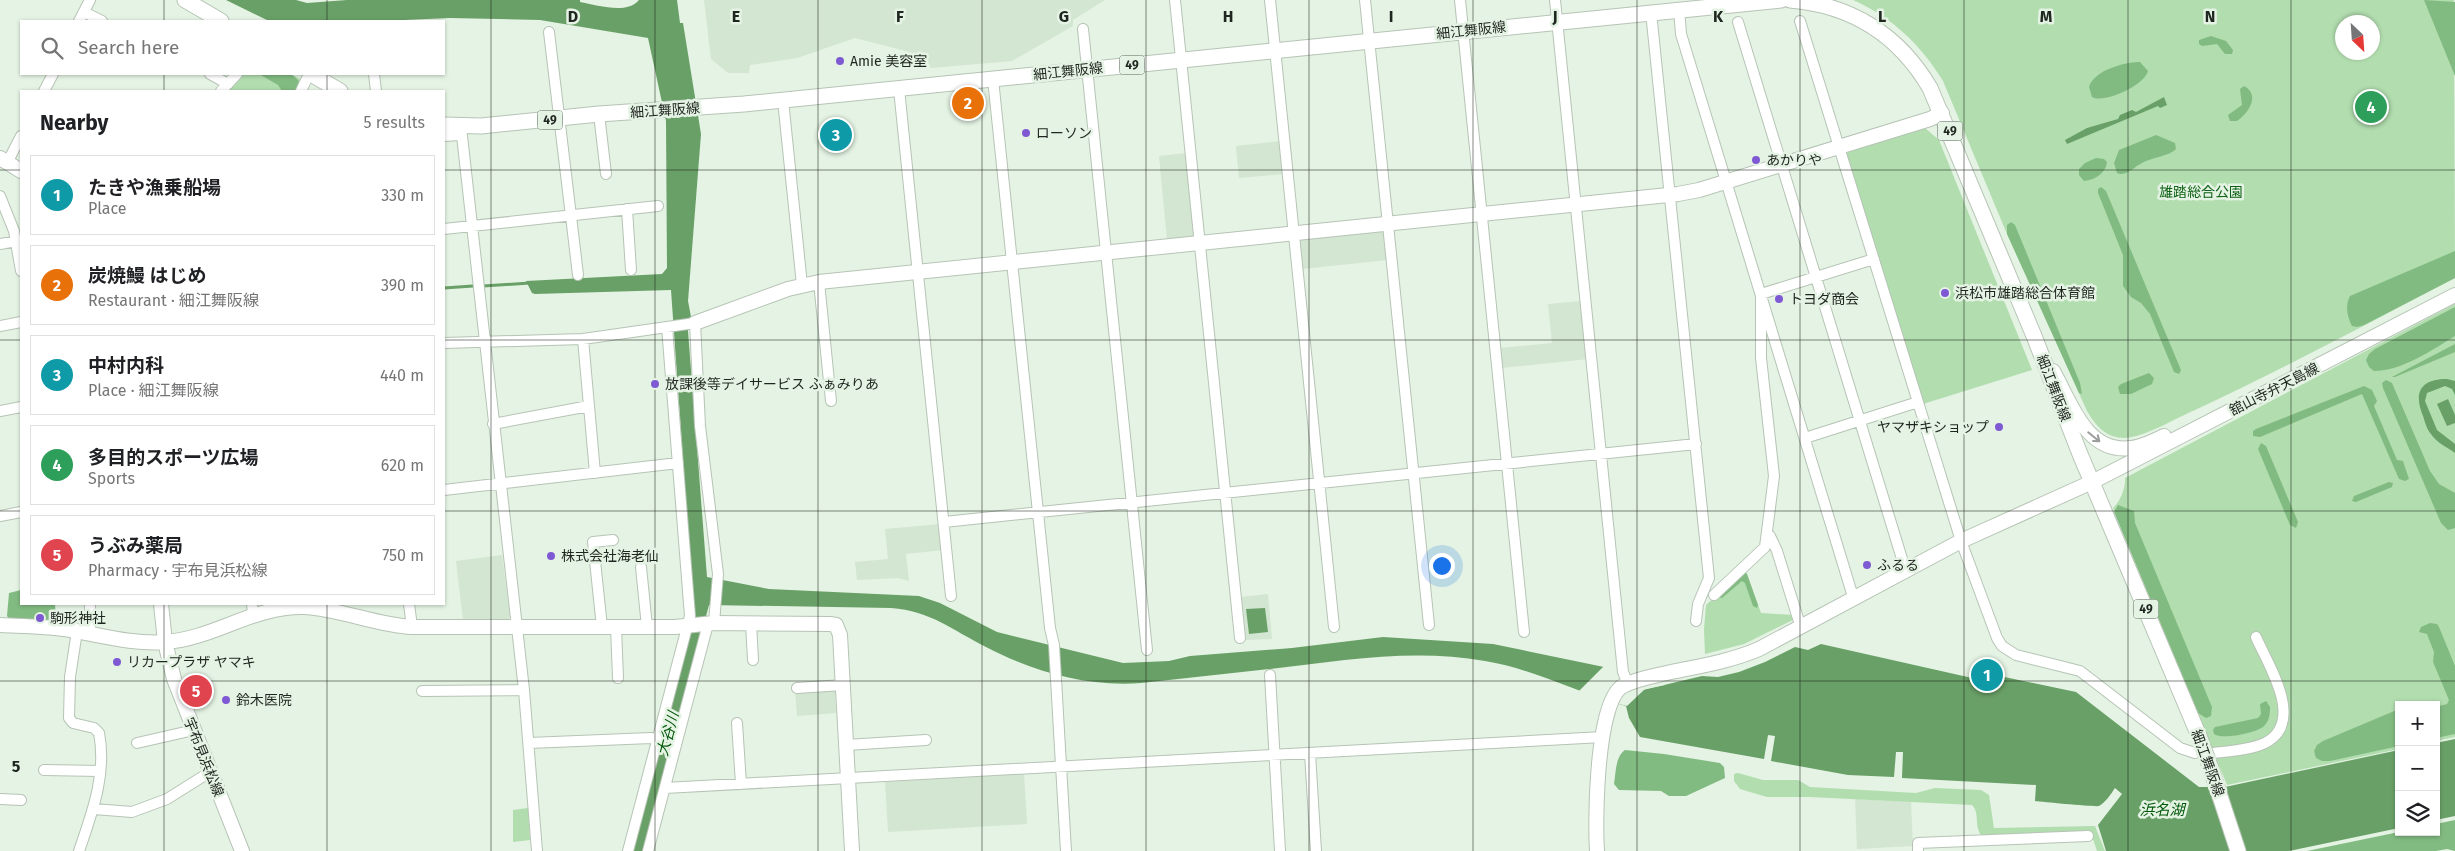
<!DOCTYPE html>
<meta charset="utf-8">
<style>
body{margin:0;font-family:"Fira Sans","Noto Sans JP",sans-serif;background:#f2f2f2;color:#202124}
.controls{position:absolute;right:15px;bottom:15px;display:grid;overflow:hidden;border-radius:0px;box-shadow:0 1px 4px #0004}
.controls button{width:45px;height:45px;display:grid;place-items:center;padding:0;border:0;border-bottom:1px solid #e0e0e0;background:#fff;color:#202124;font:25px sans-serif}
.compass{position:absolute;left:2335px;top:15px;width:45px;height:45px;border-radius:50%;background:#fff;box-shadow:0 1px 4px #0004;rotate:155deg}
.you{position:absolute;left:1441px;top:565px;width:18px;height:18px;margin:-12px;border:4px solid #fff;border-radius:50%;background:#1a73e8;box-shadow:0 0 0 8px #1a73e833}
.badge{display:grid;place-items:center;width:32px;height:32px;border-radius:50%;background:#7c3aed;color:#fff;font-size:16px;font-weight:700}
.pin{position:absolute;translate:-50% -50%;border:2px solid #fff;box-shadow:0 1px 5px #0006}
.list{margin:0;padding:0;list-style:none}
h2{display:flex;justify-content:space-between;align-items:center;height:65px;margin:0;padding:0 20px;font-size:21px}
h2 small{font-size:16px;font-weight:400;color:#757577}
.list li{display:grid;grid-template-columns:32px 1fr auto;gap:15px;align-items:center;box-sizing:border-box;height:80px;margin:0 10px 10px;padding:0 10px;border:1px solid #e0e0e0;border-radius:0px}
.list b{display:block;font-size:19px;white-space:nowrap}
.list p{margin:0;font-size:16px;white-space:nowrap;color:#757577}
.list em{font-size:16px;font-style:normal;color:#757577}
.icon{flex:none;width:28px;height:28px;fill:none;stroke:currentColor;stroke-width:2;stroke-linecap:round;stroke-linejoin:round}
.map{position:relative;flex:none;width:2455px;height:851px;overflow:hidden}
.search{position:absolute;background:#fff;box-shadow:0 1px 4px #0004;left:20px;top:20px;width:425px;height:55px;display:flex;align-items:center;gap:12px;box-sizing:border-box;padding:0 18px;border-radius:0px;color:#757577;font-size:19px}
.panel{position:absolute;background:#fff;box-shadow:0 1px 4px #0004;left:20px;top:90px;width:425px;height:515px;border-radius:0px}
.map>svg:first-child{display:block}
.built{fill:#d2e6d1}
.green{fill:#b1ddaf;fill-rule:evenodd}
.forest{fill:#82bb81}
.water{fill:#69a067}
.pier{fill:#e4f3e3}
.lines{fill:none;stroke-linecap:round;stroke-linejoin:round}
.stream{stroke:#69a067;stroke-width:3}
.street-casing{stroke:#b6c4b5;stroke-width:12}
.secondary-casing{stroke:#b6c4b5;stroke-width:16}
.primary-casing{stroke:#b6c4b5;stroke-width:17}
.street{stroke:#fff;stroke-width:10}
.secondary{stroke:#fff;stroke-width:14}
.primary{stroke:#fff;stroke-width:15}
.primary-bridge-casing{stroke:#b6c4b5;stroke-width:17;stroke-linecap:butt}
.primary-bridge{stroke:#fff;stroke-width:15}
.oneway{stroke:#9a9d9a}
.grid{fill:none;stroke:#1f251f;stroke-width:1;stroke-opacity:0.55}
.poi-dot{fill:#7e59d3;stroke:#e4f3e3;stroke-width:2}
.labels{text-anchor:middle;stroke-width:5;stroke-linejoin:round;paint-order:stroke}
.shield{fill:#e4f3e3;stroke:#5a635a;stroke-width:1}
.shield-label{font-size:12px;font-weight:bold;fill:#1f251f}
.street-label{font-size:14px;fill:#1f251f;stroke:#e4f3e3}
.poi-label{font-size:14px;fill:#1f251f;stroke:#e4f3e3;text-anchor:start}
.park-label{font-size:14px;fill:#0e6015;stroke:#e4f3e3}
.water-label{font-size:15px;font-style:italic;fill:#005709;stroke:#e4f3e3}
.grid-label{font-size:16px;text-anchor:middle;font-weight:bold;fill:#1f251f;stroke:#e4f3e3;stroke-width:5;stroke-linejoin:round;paint-order:stroke}
</style>
<div class="map">
<svg width="2455" height="851" viewBox="0 0 2455 851">
<rect width="100%" height="100%" fill="#e4f3e3"/>
<path class="built" d="M704,0H1105L1073,20V26L1012,61L931,68L925,56L855,38L797,58L750,65L749,73H728L711,59Z
M1280,141L1284,174L1239,178L1236,146Z
M1187,153L1196,237L1167,240L1159,156Z
M1385,231L1388,260L1302,269L1299,240Z
M1583,301L1589,359L1501,368L1499,348L1552,343L1548,304Z
M941,524L943,550L906,554L909,581L898,578L857,580L855,562L888,559L885,529Z
M502,555L510,617L507,620H463L456,561Z
M1268,594L1272,639L1244,640L1240,597Z
M832,689L835,691L836,713L797,716L795,691Z
M1024,774L1027,824L888,832L885,782Z
M1855,799L1911,802L1913,846L1857,849Z"/>
<path class="green" d="M1853,0H2454L2455,278C2369,323 2283,369 2195,410C2176,418 2145,437 2125,438C2106,438 2096,426 2087,411L2007,234L1943,81C1921,45 1892,17 1853,0ZM2342,22H2372V52H2342Z
M242,74H291L300,79L296,91H226Z
M1925,128L1939,140L2032,370L1923,404L1846,155L1848,152Z
M2455,304V737L2436,741V705H2399V749L2227,785L2113,508C2120,502 2126,488 2125,478Z
M1745,569L1761,613L1794,615L1795,619L1744,644L1705,654L1704,629L1706,605Z
M1738,773L1763,780H1798L1810,787L1916,793L1935,788L1981,790L1989,795L1994,828L2095,826L2105,851H2097L2092,836L1981,835C1974,826 1980,812 1972,805L1810,797H1767L1740,789L1734,781V774Z
M528,808L530,840L513,842V810Z"/>
<path class="forest" d="M2424,0L2455,2V76Z
M2211,36L2226,41L2233,50L2232,54H2225L2217,44L2202,46L2199,44V40Z
M2140,62L2148,71C2145,85 2104,104 2092,97L2089,87C2094,70 2125,62 2140,62Z
M259,74H291L299,81L296,91H282L278,85Z
M2244,86C2261,95 2248,114 2237,121H2230L2228,115L2242,105L2240,89Z
M2156,135L2175,143L2176,149C2168,157 2152,157 2142,163C2134,167 2126,177 2117,173L2114,163L2119,150Z
M2096,158L2104,159L2107,162C2106,173 2095,180 2084,181L2079,175V169L2085,163Z
M2101,187L2106,191L2181,370L2179,374L2174,372L2150,314L2141,303L2131,297L2123,286V255L2098,193V189Z
M2011,222L2015,225L2080,383L2082,394L2079,393L2007,234V225Z
M2455,251V278L2364,325L2357,327L2352,326C2347,317 2345,305 2350,296Z
M2455,307V336C2432,350 2402,371 2374,371L2369,367L2366,360L2369,354L2375,349Z
M2455,344V352L2395,377H2392Z
M2149,373L2154,378L2152,384L2131,394H2120L2118,387L2121,384Z
M2386,380L2392,383L2430,471L2439,484L2455,493V528L2448,530L2441,523L2383,388L2382,383Z
M2364,386L2372,390L2377,401L2374,406L2397,460L2403,461L2409,479L2405,481L2399,479L2362,394L2260,437L2253,436V431L2256,429Z
M2261,443L2266,446L2298,522L2296,528L2290,525L2258,449Z
M2389,482L2393,483L2392,487L2356,502L2352,501L2354,496Z
M2118,505L2134,511L2135,523L2212,707L2211,716L2206,718L2198,713L2114,512Z
M1744,572L1747,574L1758,605L1757,608L1753,606L1745,583L1742,581L1722,598L1717,597Z
M21,590V604H55L56,621L9,619L7,616L9,593Z
M2430,623L2437,624L2439,627L2455,666V734L2436,738V707L2447,704L2449,700L2433,662L2434,652L2427,634L2419,632L2421,627Z
M2266,701L2270,707C2270,715 2269,721 2264,726C2257,733 2222,740 2214,734L2213,730L2215,727L2258,718L2261,714L2260,704Z
M2399,709V746L2330,761H2322L2316,758L2314,751L2317,745L2323,741Z
M1625,750L1664,754L1720,763L1724,767L1725,778L1686,796H1669L1661,791L1619,790L1614,784C1616,773 1615,757 1625,750Z
M2455,820V851L2447,849L2436,851H2307L2399,832H2436V824Z"/>
<path class="water" d="M226,0H296L307,3L347,0H580V2C597,5 627,15 639,0H677L680,23H683L701,134L688,301L691,317L688,331L707,577L769,589L919,596L940,603L997,632L1123,663L1169,661L1190,656L1292,648L1383,637L1493,644L1604,667L1643,690L1702,676L1718,677L1739,672L1765,662L1795,647L1808,650L1821,644L1981,680L1995,675L2076,692L2199,787H2225L2399,750V828L2289,851H2106L2098,825L2122,794L2115,788C2111,794 2105,803 2099,806C2095,807 2044,802 2035,801L2036,785L1902,778L1903,752H1896L1894,777L1848,775L1771,761L1775,736L1768,735L1764,759L1640,737L1629,718L1626,706C1578,693 1534,669 1485,661C1412,648 1342,661 1269,669C1227,674 1184,678 1141,683C1086,687 1034,672 986,647C952,630 931,611 891,608L709,605L643,851H632L694,616L671,290L535,294L532,293L526,281L662,274L667,268L666,121L648,38L540,20L450,18L380,21H269Z
M2164,97L2167,105L2160,108L2158,106L2067,144L2065,140L2087,128L2118,119L2120,115L2132,110L2136,112Z
M2447,379L2455,381V395L2452,389L2445,386L2427,393L2425,401L2437,430L2455,444V453C2447,447 2437,443 2431,434C2427,430 2425,422 2423,416C2413,392 2421,379 2447,379Z
M2448,399L2455,415V423L2447,426L2437,404Z
M1265,608L1268,632L1249,634L1246,609Z
M2455,739V816L2436,820V743Z"/>
<path class="pier" d="M1604,666L1643,687L1659,683L1665,685L1645,689L1627,706L1577,693Z"/>
<g class="lines">
<path class="stream" d="M483,286L530,283
M444,288L473,286"/>
<defs>
<path id="street" d="M1175,0L1240,638
M1270,0L1334,627
M1365,0L1429,625
M1460,0L1524,632
M1555,0L1623,672L1628,684
M1679,9L1681,34L1854,600
M84,12L102,21
M1651,12L1709,578L1698,604L1696,621
M79,21L90,0
M1800,21L1961,541L1997,638L2002,646L2016,655L2080,671L2180,748L2195,753
M1738,22L1906,572
M1083,29L1147,650
M549,32L578,275
M210,74L228,84
M374,74L376,91
M993,79L1050,628L1054,645L1066,851
M899,89L951,596
M44,91L53,74
M221,91L237,74
M301,91L309,74
M783,100L802,285
M599,114L606,174
M461,127L524,690L537,851
M444,136L460,135
M7,163L21,136
M0,196L14,231L21,271
M627,209L631,270
M444,229L658,206
M0,244L16,241
M819,282L831,401
M0,326L21,322
M583,339L595,473
M444,343L583,339L695,323L700,426L718,574L714,623
M0,411L21,407
M493,424L589,406
M1805,438L1918,402
M444,490L678,463
M0,516L21,512
M944,522L1696,444
M1767,536H1770L1777,551L1801,628
M641,567L647,627
M1714,595L1765,547L1774,476L1761,358V294L1874,259
M252,604L253,614
M409,604L412,627
M751,623L753,660
M602,627L593,542L613,540
M616,627L618,678
M77,631L70,677L69,718L73,723L94,728L99,733C107,774 92,813 79,851
M90,633V604
M1270,675L1280,851
M797,688L843,685
M422,691L524,690
M737,723L741,784
M137,743L194,730
M529,743L651,738L657,740
M846,745L926,740
M1310,753L1316,851
M2213,753C2229,751 2250,750 2265,743C2306,722 2268,665 2256,637
M44,770L100,771
M665,788L1603,737
M0,799L21,800
M94,809L132,812L167,799L210,772
M628,851L690,616L667,327
M648,851L708,624
M1918,851V843L2088,836"/>
<path id="secondary" d="M0,158L21,171
M695,323L788,289L819,282L1678,194L1699,190L1930,119L1942,113
M2053,371C2071,403 2086,454 2131,448C2142,447 2154,441 2164,436
M161,604L165,642L174,679L242,851
M0,625C21,626 43,626 64,629C97,634 132,645 166,642C215,638 253,606 304,607C341,609 376,625 412,627H675L714,623L830,624L836,625L840,635L852,851
M1597,851C1595,821 1596,700 1623,686C1638,678 1655,676 1671,672C1701,666 1731,661 1759,649L1961,541L2092,482L2455,295"/>
<path id="primary" d="M185,0L221,21
M1790,0C1851,5 1899,35 1930,88L2034,336L2080,454L2199,736
M311,74L340,91
M444,125L481,126L599,114L744,104L1781,0
M2210,766L2238,851"/>
</defs>
<use href="#street" class="street-casing"/>
<use href="#secondary" class="secondary-casing"/>
<use href="#primary" class="primary-casing"/>
<use href="#street" class="street"/>
<use href="#secondary" class="secondary"/>
<use href="#primary" class="primary"/>
<defs>
<path id="primary-bridge" d="M2199,736L2210,766"/>
</defs>
<use href="#primary-bridge" class="primary-bridge-casing"/>
<use href="#primary-bridge" class="primary-bridge"/>
</g>
<defs><path id="oneway-shaft" d="M-6 0H5M1.5-3L5.5 0L1.5 3" fill="none" stroke-width="1.6" stroke-linecap="round" stroke-linejoin="round" transform="scale(1.25)"/></defs>
<use class="oneway" href="#oneway-shaft" transform="translate(2094 437) rotate(39)"/>
<path class="grid" d="M164,0V21M327,0V21M491,0V851M655,0V851M818,0V851M982,0V851M1146,0V851M1309,0V851M1473,0V851M1637,0V851M1800,0V851M1964,0V851M2128,0V851M2291,0V851M164,74V91M327,74V91M0,170H21M444,170H2455M0,340H21M444,340H2455M0,511H21M444,511H2455M164,604V851M327,604V851M0,681H2455"/>
<g class="poi-dot">
<circle cx="840" cy="61" r="5"/>
<circle cx="1026" cy="133" r="5"/>
<circle cx="1756" cy="160" r="5"/>
<circle cx="1945" cy="293" r="5"/>
<circle cx="1779" cy="299" r="5"/>
<circle cx="655" cy="384" r="5"/>
<circle cx="1999" cy="427" r="5"/>
<circle cx="551" cy="556" r="5"/>
<circle cx="1867" cy="565" r="5"/>
<circle cx="40" cy="618" r="5"/>
<circle cx="117" cy="662" r="5"/>
<circle cx="226" cy="700" r="5"/>
</g>
<g class="labels">
<g class="shield">
<rect x="1119.5" y="55.5" width="25" height="19" rx="4"/>
<rect x="537.5" y="110.5" width="25" height="19" rx="4"/>
<rect x="1937.5" y="121.5" width="25" height="19" rx="4"/>
<rect x="2133.5" y="599.5" width="25" height="19" rx="4"/>
</g>
<g class="shield-label">
<text x="1132" y="69">49</text>
<text x="550" y="124">49</text>
<text x="1950" y="135">49</text>
<text x="2146" y="613">49</text>
</g>
<g class="street-label">
<text transform="translate(1471 30) rotate(-6)" y="5">細江舞阪線</text>
<text transform="translate(1068 71) rotate(-6)" y="5">細江舞阪線</text>
<text transform="translate(665 110) rotate(-4)" y="5">細江舞阪線</text>
<text transform="translate(2054 388) rotate(69)" y="5">細江舞阪線</text>
<text transform="translate(2274 389) rotate(-27)" y="5">舘山寺弁天島線</text>
<text transform="translate(204 757) rotate(68)" y="5">宇布見浜松線</text>
<text transform="translate(2208 763) rotate(70)" y="5">細江舞阪線</text>
</g>
<g class="poi-label">
<text x="850" y="66">Amie 美容室</text>
<text x="1036" y="138">ローソン</text>
<text x="1766" y="165">あかりや</text>
<text x="1955" y="298">浜松市雄踏総合体育館</text>
<text x="1789" y="304">トヨダ商会</text>
<text x="665" y="389">放課後等デイサービス ふぁみりあ</text>
<text x="1989" y="432" text-anchor="end">ヤマザキショップ</text>
<text x="561" y="561">株式会社海老仙</text>
<text x="1877" y="570">ふるる</text>
<text x="50" y="623">駒形神社</text>
<text x="127" y="667">リカープラザ ヤマキ</text>
<text x="236" y="705">鈴木医院</text>
</g>
<g class="park-label">
<text x="2201" y="197">雄踏総合公園</text>
</g>
<g class="water-label">
<text transform="translate(668 734) rotate(-75)" y="5">大谷川</text>
<text x="2162" y="815">浜名湖</text>
</g>
</g>
<g class="grid-label">
<text x="573" y="22">D</text>
<text x="736" y="22">E</text>
<text x="900" y="22">F</text>
<text x="1064" y="22">G</text>
<text x="1228" y="22">H</text>
<text x="1391" y="22">I</text>
<text x="1555" y="22">J</text>
<text x="1718" y="22">K</text>
<text x="1882" y="22">L</text>
<text x="2046" y="22">M</text>
<text x="2210" y="22">N</text>
<text x="16" y="772">5</text>
</g>
</svg>
<div class="controls">
<button>+</button>
<button>−</button>
<button><svg class="icon" aria-label="layers" viewBox="0 0 24 24"><path d="M12 4l9 5-9 5-9-5zM3 14l9 5 9-5"/></svg></button>
</div>
<svg class="compass" viewBox="-18 -18 36 36"><path d="M0-13l5 13h-10z" fill="#e53935"/><path d="M0 13l5-13h-10z" fill="#757577"/></svg>
<div class="you"></div>
<div class="pin badge" style="left:1987px;top:675px;background:#0f9aa8">1</div>
<div class="pin badge" style="left:968px;top:103px;background:#e8710a">2</div>
<div class="pin badge" style="left:836px;top:135px;background:#0f9aa8">3</div>
<div class="pin badge" style="left:2371px;top:107px;background:#2e9e5b">4</div>
<div class="pin badge" style="left:196px;top:691px;background:#e0444e">5</div>
<div class="search"><svg class="icon" aria-label="search" viewBox="0 0 24 24"><circle cx="10" cy="10" r="6"/><path d="M15 15l6 6"/></svg>Search here</div>
<section class="panel">
<h2>Nearby<small>5 results</small></h2>
<ul class="list">
<li><span class="badge" style="background:#0f9aa8">1</span><div><b>たきや漁乗船場</b><p>Place</p></div><em>330 m</em></li>
<li><span class="badge" style="background:#e8710a">2</span><div><b>炭焼鰻 はじめ</b><p>Restaurant · 細江舞阪線</p></div><em>390 m</em></li>
<li><span class="badge" style="background:#0f9aa8">3</span><div><b>中村内科</b><p>Place · 細江舞阪線</p></div><em>440 m</em></li>
<li><span class="badge" style="background:#2e9e5b">4</span><div><b>多目的スポーツ広場</b><p>Sports</p></div><em>620 m</em></li>
<li><span class="badge" style="background:#e0444e">5</span><div><b>うぶみ薬局</b><p>Pharmacy · 宇布見浜松線</p></div><em>750 m</em></li>
</ul>
</section>
</div>
